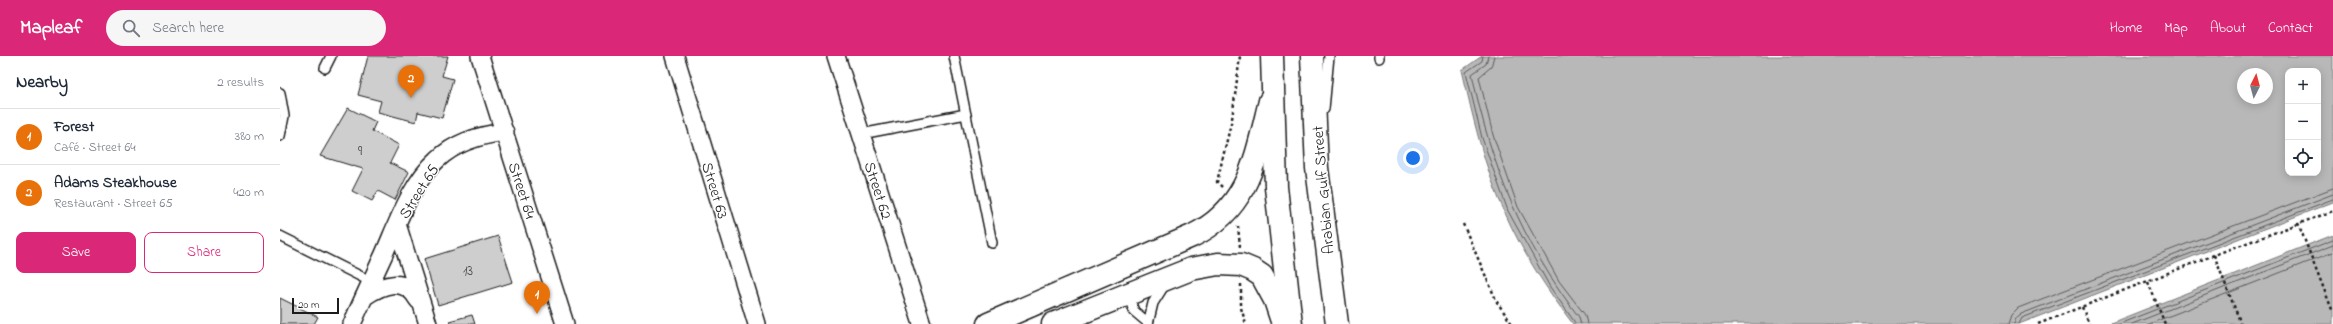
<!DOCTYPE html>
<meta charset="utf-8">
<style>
body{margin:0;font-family:"Indie Flower",sans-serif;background:#f6f6f7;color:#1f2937}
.controls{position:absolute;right:12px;top:12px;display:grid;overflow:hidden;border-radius:8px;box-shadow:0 2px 10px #0003}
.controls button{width:36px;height:36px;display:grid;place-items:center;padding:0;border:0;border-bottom:1px solid #e0e1e3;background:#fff;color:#1f2937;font:20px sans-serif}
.compass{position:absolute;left:1957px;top:12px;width:36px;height:36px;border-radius:50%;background:#fff;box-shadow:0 2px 10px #0003;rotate:6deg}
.scale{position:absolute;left:12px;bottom:10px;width:47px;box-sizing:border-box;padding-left:4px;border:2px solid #1c1c1c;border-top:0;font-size:11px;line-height:14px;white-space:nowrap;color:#1c1c1c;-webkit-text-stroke:3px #fff;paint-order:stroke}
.you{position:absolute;left:1133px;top:102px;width:14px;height:14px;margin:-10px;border:3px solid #fff;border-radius:50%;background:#1a73e8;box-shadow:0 0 0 6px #1a73e833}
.badge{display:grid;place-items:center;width:26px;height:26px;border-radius:50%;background:#db2777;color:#fff;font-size:13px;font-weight:700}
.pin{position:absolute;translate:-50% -33px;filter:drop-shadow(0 1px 2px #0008)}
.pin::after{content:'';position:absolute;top:21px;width:14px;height:12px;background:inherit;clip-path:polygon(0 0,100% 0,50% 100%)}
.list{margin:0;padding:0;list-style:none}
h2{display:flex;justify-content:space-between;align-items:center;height:52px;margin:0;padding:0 16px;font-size:17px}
h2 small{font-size:13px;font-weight:400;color:#747a83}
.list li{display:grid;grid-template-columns:26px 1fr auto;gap:12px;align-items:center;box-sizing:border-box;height:56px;padding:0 16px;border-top:1px solid #e0e1e3}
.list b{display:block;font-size:15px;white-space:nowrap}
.list p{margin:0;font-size:13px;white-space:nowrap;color:#747a83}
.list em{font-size:13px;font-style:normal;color:#747a83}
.actions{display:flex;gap:8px;padding:12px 16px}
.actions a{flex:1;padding:9px 0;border:1px solid #db2777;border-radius:8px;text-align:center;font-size:14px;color:#db2777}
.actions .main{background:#db2777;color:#fff}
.icon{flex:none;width:22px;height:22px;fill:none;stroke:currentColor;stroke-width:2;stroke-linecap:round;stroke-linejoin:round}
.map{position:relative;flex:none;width:2053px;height:268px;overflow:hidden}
header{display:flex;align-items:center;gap:24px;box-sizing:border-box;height:56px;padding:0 20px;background:#db2777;color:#fff}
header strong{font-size:19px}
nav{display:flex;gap:22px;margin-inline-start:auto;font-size:14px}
.search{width:280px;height:36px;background:#f6f6f7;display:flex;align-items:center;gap:10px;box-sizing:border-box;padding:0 14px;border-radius:22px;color:#747a83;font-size:15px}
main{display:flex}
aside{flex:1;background:#fff}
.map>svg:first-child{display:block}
.water{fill:#b8b8b8;stroke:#7a7a7a;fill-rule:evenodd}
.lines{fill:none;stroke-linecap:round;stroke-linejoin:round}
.shore{stroke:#5a5a5a;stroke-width:1}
.building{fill:#cecece;stroke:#1c1c1c}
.lane-casing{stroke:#1c1c1c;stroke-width:12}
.street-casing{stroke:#1c1c1c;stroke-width:20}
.secondary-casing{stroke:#1c1c1c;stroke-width:25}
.primary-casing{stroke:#1c1c1c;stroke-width:25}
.path{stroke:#1c1c1c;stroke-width:2.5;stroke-dasharray:3 3;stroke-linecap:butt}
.lane{stroke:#fff;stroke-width:9}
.street{stroke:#fff;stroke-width:17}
.secondary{stroke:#fff;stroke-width:22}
.primary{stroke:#fff;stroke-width:22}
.labels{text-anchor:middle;stroke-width:3;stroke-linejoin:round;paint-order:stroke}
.number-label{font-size:14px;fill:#484848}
.street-label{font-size:16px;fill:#1c1c1c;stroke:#fff}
</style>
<header>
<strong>Mapleaf</strong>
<div class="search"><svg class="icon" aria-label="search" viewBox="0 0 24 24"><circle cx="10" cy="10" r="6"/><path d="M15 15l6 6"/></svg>Search here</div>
<nav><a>Home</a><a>Map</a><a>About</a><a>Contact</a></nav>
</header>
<main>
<aside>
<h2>Nearby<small>2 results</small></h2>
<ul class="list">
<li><span class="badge" style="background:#e8710a">1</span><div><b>Forest</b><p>Café · Street 64</p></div><em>380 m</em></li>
<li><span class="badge" style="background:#e8710a">2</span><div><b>Adams Steakhouse</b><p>Restaurant · Street 65</p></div><em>420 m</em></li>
</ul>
<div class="actions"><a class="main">Save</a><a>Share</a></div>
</aside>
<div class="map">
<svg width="2053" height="268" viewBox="0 0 2053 268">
<rect width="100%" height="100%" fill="#fff"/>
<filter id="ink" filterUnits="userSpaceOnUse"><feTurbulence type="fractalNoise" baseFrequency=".025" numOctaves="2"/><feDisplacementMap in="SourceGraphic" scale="8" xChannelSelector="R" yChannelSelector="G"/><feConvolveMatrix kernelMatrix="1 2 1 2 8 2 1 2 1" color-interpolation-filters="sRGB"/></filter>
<g filter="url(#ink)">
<path class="water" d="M1202,0H2053V146L1739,268H1293C1267,234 1242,196 1225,157C1204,111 1193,62 1182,14ZM2008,15H2038V117H2008ZM1963,18H1987V42H1963Z
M2053,179V268H1828Z"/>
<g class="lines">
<path class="shore" d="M1203,0L1202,5L1186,16L1202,82L1228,155L1270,231L1296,268
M1208,0L1206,8L1192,18C1211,110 1242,187 1299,261L1301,268
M1214,0L1211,11L1199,21L1213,79L1238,151L1279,225L1305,259L1307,268
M1728,268L1731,259L1738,252L2053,132
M1734,268L1736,262L1741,258L2053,138
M1739,268L1742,262L2053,143
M1839,268L2053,184
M1852,268L2053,189
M1869,268L2053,196"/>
</g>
<path class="building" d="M88,0H168L162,20L173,23L162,62L138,56L136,66L98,56L101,45L78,39Z
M68,52L96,66L92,75L119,89L110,107L129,116L115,144L98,135L92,145L72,135L83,113L40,100Z
M218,180L233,226L158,249L144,203Z
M0,242L38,261L34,268H0Z
M192,259L195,268H170L169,265Z"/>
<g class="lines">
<defs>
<path id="lane" d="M674,0L712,187
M1099,2V0
M45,12L51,0
M0,37L4,60L0,80
M1044,53L1049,0
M581,78L686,58
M0,180L92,226
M848,239L854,255L867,266
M868,268L873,247L885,228"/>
<path id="street" d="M200,0L285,268
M395,0L477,268
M556,0L642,268
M117,168L148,268
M84,241C103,228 125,220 138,244
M72,268C82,245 93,222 104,198C118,166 131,127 158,103C176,86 200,79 225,76"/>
<path id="secondary" d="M708,268L912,180C969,153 976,101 990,45
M773,268L911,213L938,208L961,209L973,214L982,220L995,244L1003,268"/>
<path id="primary" d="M992,0L996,131L1011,268
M1032,0L1037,112L1057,268"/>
</defs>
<use href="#lane" class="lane-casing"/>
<use href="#street" class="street-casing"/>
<use href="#secondary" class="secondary-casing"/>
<use href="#primary" class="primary-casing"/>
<path class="path" d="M942,131L937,126L952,63L960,0
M2018,167L2053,256
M1183,168L1217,246L1232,268
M958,170L960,191
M1934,199L1961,268
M1868,226L1885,268
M961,228V252L966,268
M1802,251L1809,268
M1758,268L1934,199L2053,155"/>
<use href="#lane" class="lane"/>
<use href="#street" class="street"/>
<use href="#secondary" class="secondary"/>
<use href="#primary" class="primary"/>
</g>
</g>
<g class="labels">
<g class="number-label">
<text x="80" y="99">9</text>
<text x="188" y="219">13</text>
</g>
<g class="street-label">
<text transform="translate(243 134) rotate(72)" y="6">Street 64</text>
<text transform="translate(436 134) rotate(73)" y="6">Street 63</text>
<text transform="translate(599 134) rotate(72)" y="6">Street 62</text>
<text transform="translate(1042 134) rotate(-95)" y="6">Arabian Gulf Street</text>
<text transform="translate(138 135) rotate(-58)" y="6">Street 65</text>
</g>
</g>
</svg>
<div class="controls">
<button>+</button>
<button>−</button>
<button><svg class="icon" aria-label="locate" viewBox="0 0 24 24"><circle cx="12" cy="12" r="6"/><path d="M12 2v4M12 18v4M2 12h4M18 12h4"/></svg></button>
</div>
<svg class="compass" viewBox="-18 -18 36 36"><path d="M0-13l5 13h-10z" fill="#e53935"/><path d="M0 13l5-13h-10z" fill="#747a83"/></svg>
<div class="scale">20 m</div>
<div class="you"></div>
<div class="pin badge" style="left:257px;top:258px;background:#e8710a">1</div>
<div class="pin badge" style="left:131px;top:42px;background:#e8710a">2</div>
</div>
</main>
